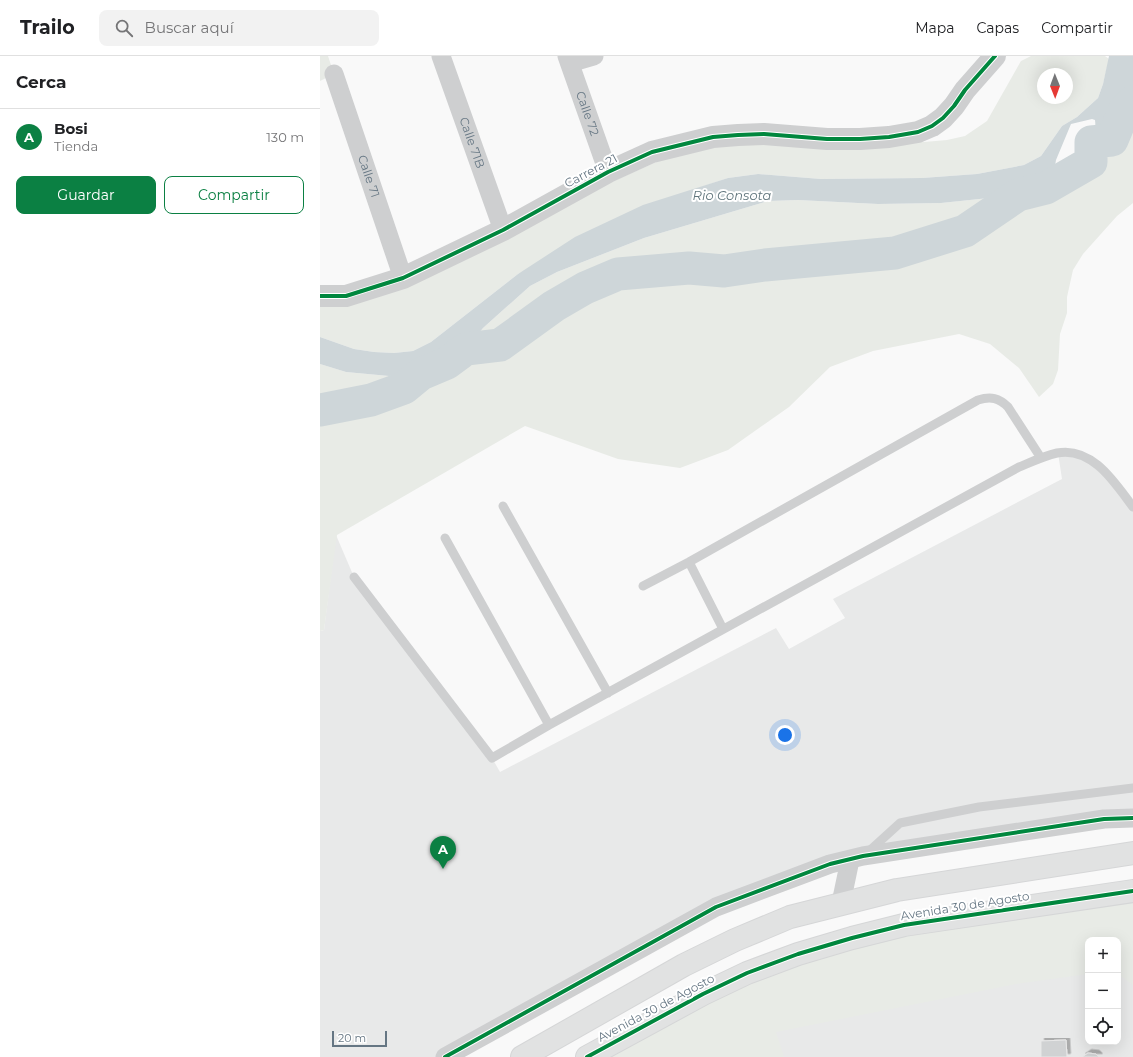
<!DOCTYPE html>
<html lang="es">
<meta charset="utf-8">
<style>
body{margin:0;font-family:Montserrat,sans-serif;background:#f2f2f2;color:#202124}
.controls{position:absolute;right:12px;bottom:12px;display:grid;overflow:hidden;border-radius:8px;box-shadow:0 4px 16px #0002}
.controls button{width:36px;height:36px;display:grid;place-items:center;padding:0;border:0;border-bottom:1px solid #e0e0e0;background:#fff;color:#202124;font:20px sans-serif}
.compass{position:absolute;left:717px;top:12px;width:36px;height:36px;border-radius:50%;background:#fff;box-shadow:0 4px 16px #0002;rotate:179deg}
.scale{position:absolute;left:12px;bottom:10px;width:55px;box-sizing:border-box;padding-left:4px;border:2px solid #657683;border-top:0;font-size:11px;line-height:14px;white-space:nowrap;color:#657683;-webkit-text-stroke:3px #fff;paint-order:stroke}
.you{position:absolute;left:465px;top:679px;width:14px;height:14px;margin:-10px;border:3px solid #fff;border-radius:50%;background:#1a73e8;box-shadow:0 0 0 6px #1a73e833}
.badge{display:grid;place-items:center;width:26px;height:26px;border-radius:50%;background:#0b8043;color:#fff;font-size:13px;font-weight:700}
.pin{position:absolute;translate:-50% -33px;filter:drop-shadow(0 1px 2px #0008)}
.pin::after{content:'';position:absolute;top:21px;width:14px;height:12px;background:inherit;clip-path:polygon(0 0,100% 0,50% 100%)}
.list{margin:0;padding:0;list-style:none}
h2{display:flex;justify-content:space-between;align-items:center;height:52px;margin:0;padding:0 16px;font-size:17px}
h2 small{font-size:13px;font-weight:400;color:#757577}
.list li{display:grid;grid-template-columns:26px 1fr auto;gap:12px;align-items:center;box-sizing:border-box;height:56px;padding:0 16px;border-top:1px solid #e0e0e0}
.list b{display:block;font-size:15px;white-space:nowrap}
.list p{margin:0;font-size:13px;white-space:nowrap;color:#757577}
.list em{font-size:13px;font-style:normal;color:#757577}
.actions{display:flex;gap:8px;padding:12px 16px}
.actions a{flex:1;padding:9px 0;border:1px solid #0b8043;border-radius:8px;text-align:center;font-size:14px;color:#0b8043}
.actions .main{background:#0b8043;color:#fff}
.icon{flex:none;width:22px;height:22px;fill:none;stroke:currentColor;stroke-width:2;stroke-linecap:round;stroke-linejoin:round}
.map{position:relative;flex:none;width:813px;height:1001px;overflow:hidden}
header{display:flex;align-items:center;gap:24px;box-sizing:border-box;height:56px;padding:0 20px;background:#fff;border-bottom:1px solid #e0e0e0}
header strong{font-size:19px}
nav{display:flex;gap:22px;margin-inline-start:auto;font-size:14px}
.search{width:280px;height:36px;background:#f2f2f2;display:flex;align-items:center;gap:10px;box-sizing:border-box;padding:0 14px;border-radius:8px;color:#757577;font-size:15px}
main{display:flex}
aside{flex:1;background:#fff}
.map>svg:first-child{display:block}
.built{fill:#e8e9e9;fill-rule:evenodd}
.green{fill:#e8ebe6;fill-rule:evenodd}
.water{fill:#ced6d9;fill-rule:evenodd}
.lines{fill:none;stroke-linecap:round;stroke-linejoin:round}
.river{stroke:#ced6d9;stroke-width:33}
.building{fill:#d0d2d3;stroke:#e8e8e8;filter:url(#shadow)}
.primary-casing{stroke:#d5d6d7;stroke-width:24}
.service{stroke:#cecfd0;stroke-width:9}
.minor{stroke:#cecfd0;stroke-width:19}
.tertiary{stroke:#cecfd0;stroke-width:22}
.primary{stroke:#e1e2e2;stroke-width:22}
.cycleway-casing{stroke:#fff;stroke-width:6}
.cycleway{stroke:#00873e;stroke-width:4}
.labels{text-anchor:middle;stroke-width:4;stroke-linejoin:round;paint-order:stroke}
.street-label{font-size:12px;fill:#657683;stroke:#fff}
.water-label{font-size:13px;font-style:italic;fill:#60757c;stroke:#fff}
</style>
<header>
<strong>Trailo</strong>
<div class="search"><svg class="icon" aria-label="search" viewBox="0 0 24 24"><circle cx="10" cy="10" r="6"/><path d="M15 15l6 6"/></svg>Buscar aquí</div>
<nav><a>Mapa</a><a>Capas</a><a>Compartir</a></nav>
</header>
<main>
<aside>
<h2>Cerca<small></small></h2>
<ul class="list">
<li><span class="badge">A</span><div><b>Bosi</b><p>Tienda</p></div><em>130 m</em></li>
</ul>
<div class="actions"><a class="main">Guardar</a><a>Compartir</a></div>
</aside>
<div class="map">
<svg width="813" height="1001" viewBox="0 0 813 1001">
<defs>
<filter id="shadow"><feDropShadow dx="3.5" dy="-3.5" stdDeviation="0" flood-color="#0004"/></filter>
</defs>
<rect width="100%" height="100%" fill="#f9f9f9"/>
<path class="built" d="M738,397L762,399L813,451V762L543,800L396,851L125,1001H0V575L4,574L16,479L34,521L172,702L180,716L456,572L469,593L525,562L513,543L742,423Z
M813,835V1001H267ZM768,884H798V986H768Z"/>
<path class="green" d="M0,0H8L14,18L0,25Z
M711,0H785L789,3L783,28L778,42L757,61L742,70L721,100L704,109L657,118L602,122L501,123L438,118L408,122L378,132L198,218L111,286L93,295L74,297L54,296L34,293L0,281V240H26L183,174L393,81H569L604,86L627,84L645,80L667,65L701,5ZM723,18H747V42H723Z
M813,30V147L797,160L763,198L753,214L747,241V257L740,278L738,314L733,328L719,341L699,312L670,288L639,278L553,295L510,311L469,351L408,394L360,412L298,403L205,370L17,479L4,574L0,575V308L26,316L69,320L146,293L163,272L210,230L237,216L324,182L448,145L478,144L558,148L621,147L698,139L726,132L792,84Z
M813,835V929L798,918V884H768V918L696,928L456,976L464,1001H267L478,898Z"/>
<path class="water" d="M789,0H813V30L792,84L771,106L726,132L698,139L621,147L558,148L478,144L448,145L324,182L237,216L210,230L163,272L146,293L127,307L101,318L69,320L26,316L0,308V281L34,293L54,296L74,297L93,295L111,286L198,218L255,181L323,149L408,122L438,118L501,123L602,122L657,118L704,109L721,100L742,70L757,61L778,42L783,28ZM772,63L775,64C776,72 775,79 771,86C766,96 746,109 735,110L736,104L751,68Z"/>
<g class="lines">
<path class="river" d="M0,354L51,344L84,332L101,318L127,307L146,293L180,289L234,250L265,232L298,218L369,212L404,215L445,209L575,197L645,175L698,139L726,132L771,106V86L792,84L804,55L813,46"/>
</g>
<path class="building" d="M746,984L747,1001H721V985Z
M768,997L776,998L779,1001H762Z"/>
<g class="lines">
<defs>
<path id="primary" d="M202,1001L364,909L415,884L470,861L577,834L813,797
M267,1001L383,938L427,917L478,898L532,882L584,869L813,835"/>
</defs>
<use href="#primary" class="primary-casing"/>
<path class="service" d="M183,450L288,637
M125,482L229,669
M369,506L403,573
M34,521L172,702L229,669L699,411C711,406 724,400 737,397C772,390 795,427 813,451
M323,530L369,506L658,344C671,340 679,342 688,351L721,402
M547,797L580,767L659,751L813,732"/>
<g class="minor">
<path id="s1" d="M121,0L183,174"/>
<path id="s2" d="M247,0L288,116"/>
<path d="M250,7L274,0"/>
<path id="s3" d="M14,18L83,222"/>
<path d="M521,847L530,804"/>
<path d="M125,1001L396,851L510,808L543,800L784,763L813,762"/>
</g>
<path class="tertiary" d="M0,240H26L83,222L183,174L288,116L332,96L393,81L418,79L444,78L507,83H540L569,81L598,76L612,70L623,62L634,50L645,34L675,0"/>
<use href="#primary" class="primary"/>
<defs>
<path id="cycleway" d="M0,240H26L83,222L183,174L288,116L332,96L393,81L418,79L444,78L507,83H540L569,81L598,76L612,70L623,62L634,50L645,34L675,0
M125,1001L396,851L510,808L543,800L784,763L813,762
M267,1001L383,938L427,917L478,898L532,882L584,869L813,835"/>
</defs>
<use href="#cycleway" class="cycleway-casing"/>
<use href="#cycleway" class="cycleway"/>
</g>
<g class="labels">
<g class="street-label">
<text dy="4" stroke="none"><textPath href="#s2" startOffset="61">Calle 72</textPath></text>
<text dy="4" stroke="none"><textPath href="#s1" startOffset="92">Calle 71B</textPath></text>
<text transform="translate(271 115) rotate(-28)" y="4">Carrera 21</text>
<text dy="4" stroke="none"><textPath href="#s3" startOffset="108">Calle 71</textPath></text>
<text transform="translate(645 850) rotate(-9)" y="4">Avenida 30 de Agosto</text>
<text transform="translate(336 952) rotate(-28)" y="4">Avenida 30 de Agosto</text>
</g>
<g class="water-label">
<text x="412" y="144">Rio Consota</text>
</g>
</g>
</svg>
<div class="controls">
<button>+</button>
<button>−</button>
<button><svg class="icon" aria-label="locate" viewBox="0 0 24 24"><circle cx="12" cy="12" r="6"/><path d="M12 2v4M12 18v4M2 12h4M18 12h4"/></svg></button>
</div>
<svg class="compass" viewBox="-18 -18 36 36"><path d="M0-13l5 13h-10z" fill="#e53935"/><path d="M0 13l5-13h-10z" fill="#757577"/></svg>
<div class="scale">20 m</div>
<div class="you"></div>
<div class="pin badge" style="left:123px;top:813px">A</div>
</div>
</main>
